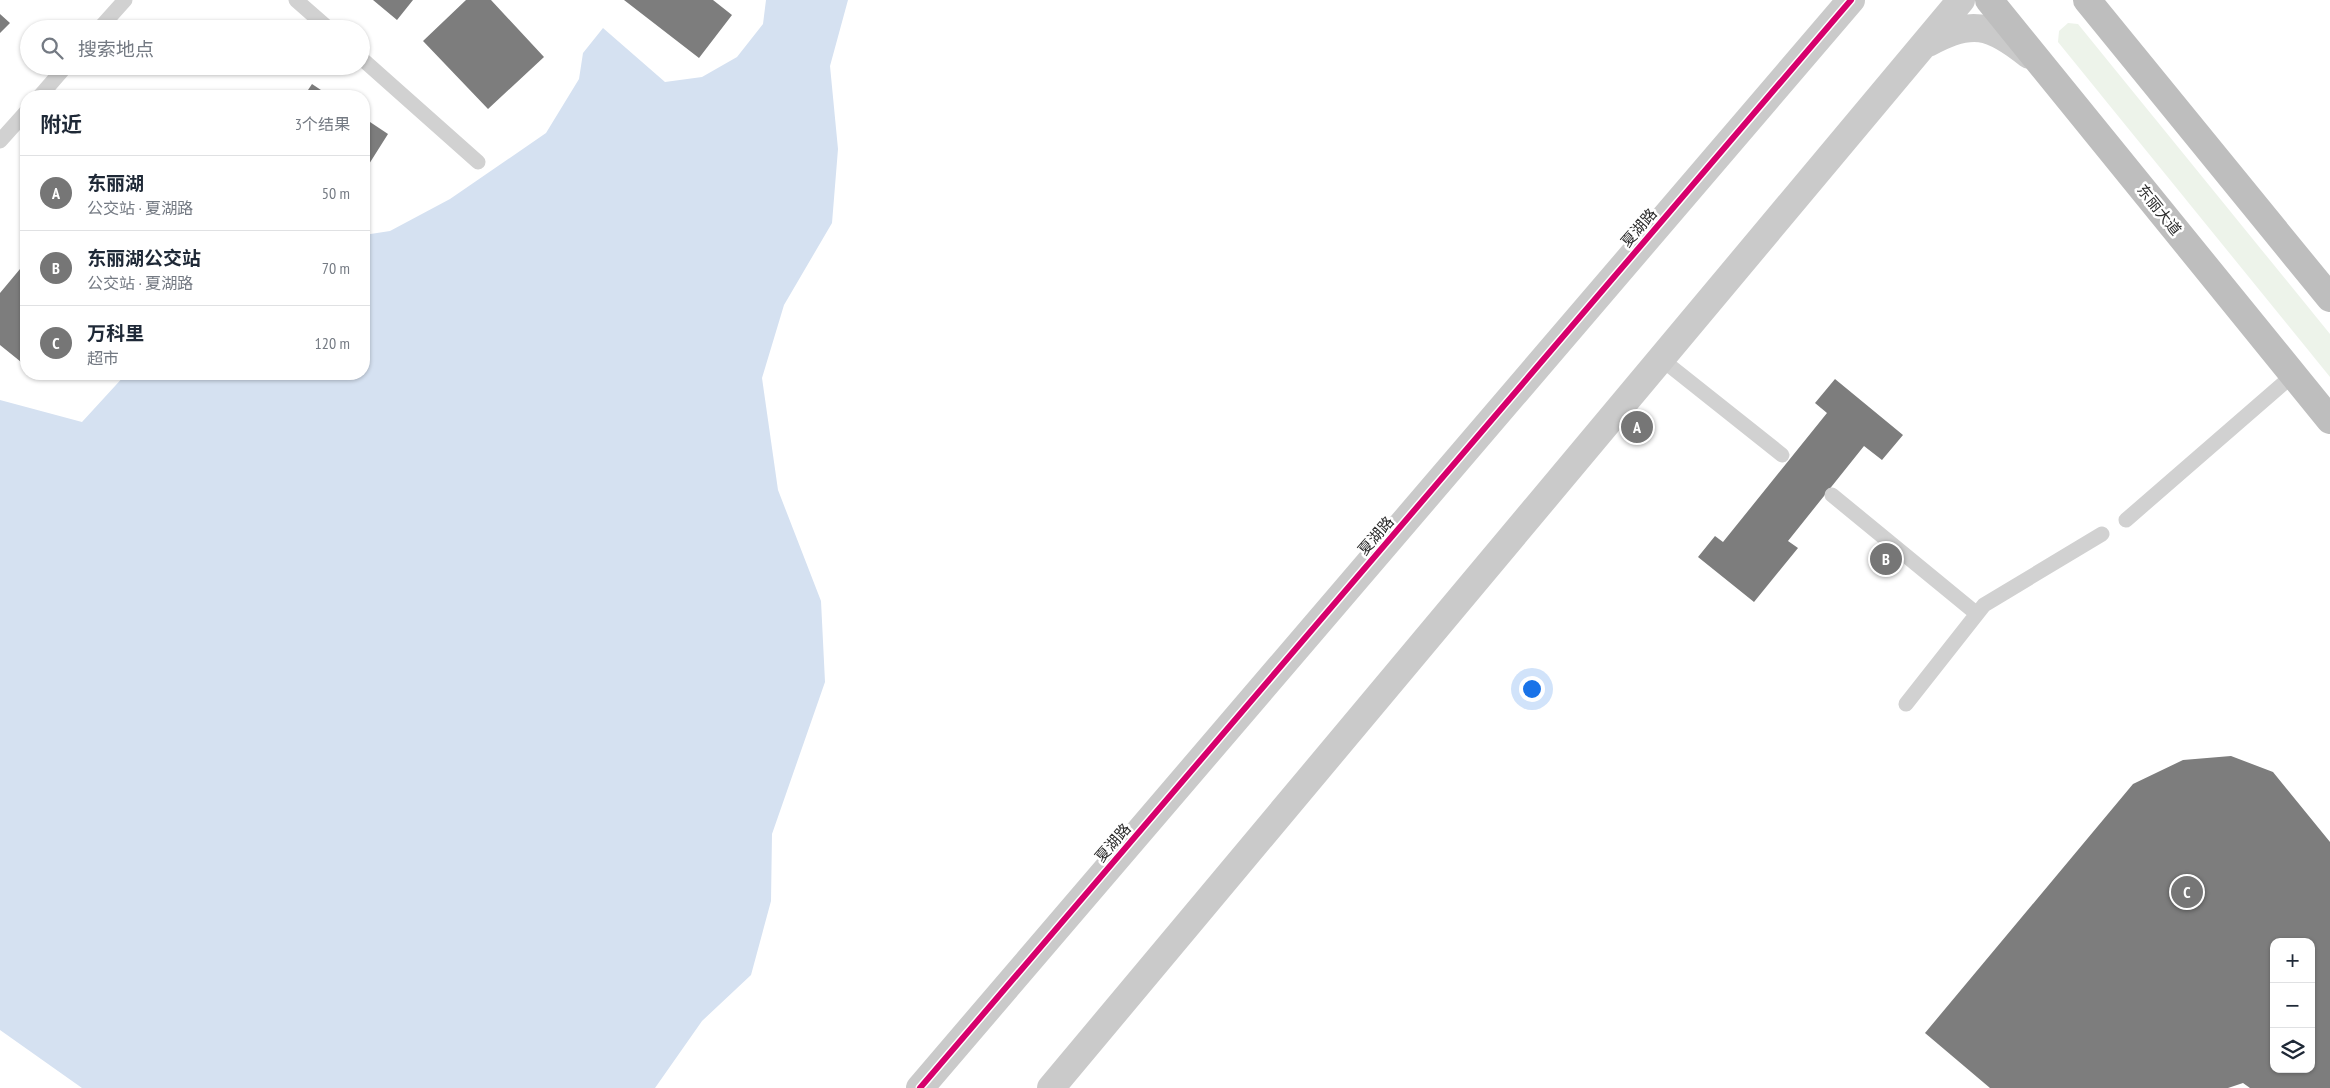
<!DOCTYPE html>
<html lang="zh">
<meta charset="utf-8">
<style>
body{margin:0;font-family:"PT Sans Narrow","Noto Sans SC",sans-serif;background:#f2f2f3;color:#1f2937}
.controls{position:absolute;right:15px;bottom:15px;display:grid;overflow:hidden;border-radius:10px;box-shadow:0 1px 4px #0004}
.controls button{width:45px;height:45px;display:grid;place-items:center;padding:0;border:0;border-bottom:1px solid #e0e1e3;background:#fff;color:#1f2937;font:25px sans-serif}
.you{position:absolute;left:1531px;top:688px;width:18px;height:18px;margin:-12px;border:4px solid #fff;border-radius:50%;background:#1a73e8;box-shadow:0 0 0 8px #1a73e833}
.badge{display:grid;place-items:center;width:32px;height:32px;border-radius:50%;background:#767676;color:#fff;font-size:16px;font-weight:700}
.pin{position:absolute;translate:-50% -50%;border:2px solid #fff;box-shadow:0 1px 5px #0006}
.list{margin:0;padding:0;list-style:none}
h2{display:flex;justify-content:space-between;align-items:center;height:65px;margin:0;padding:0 20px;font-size:21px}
h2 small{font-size:16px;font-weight:400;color:#747a83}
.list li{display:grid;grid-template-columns:32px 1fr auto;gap:15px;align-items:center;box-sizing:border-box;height:75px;padding:0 20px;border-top:1px solid #e0e1e3}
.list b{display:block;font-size:19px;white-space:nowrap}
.list p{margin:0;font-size:16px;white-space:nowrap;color:#747a83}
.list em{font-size:16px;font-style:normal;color:#747a83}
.icon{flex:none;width:28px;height:28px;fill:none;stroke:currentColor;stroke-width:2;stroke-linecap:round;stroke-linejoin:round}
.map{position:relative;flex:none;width:2330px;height:1088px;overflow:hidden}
.search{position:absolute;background:#fff;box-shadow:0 1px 4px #0004;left:20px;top:20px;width:350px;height:55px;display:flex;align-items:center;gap:12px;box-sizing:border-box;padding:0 18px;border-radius:28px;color:#747a83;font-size:19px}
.panel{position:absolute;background:#fff;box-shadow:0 1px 4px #0004;left:20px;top:90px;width:350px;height:290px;border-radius:20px}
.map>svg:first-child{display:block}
.green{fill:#edf3ea}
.water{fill:#d5e1f1}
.building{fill:#7d7d7d;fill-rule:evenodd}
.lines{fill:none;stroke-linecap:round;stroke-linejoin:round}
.lane{stroke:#d1d1d1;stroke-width:15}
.secondary{stroke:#cacaca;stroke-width:28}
.highway{stroke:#bebebe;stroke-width:28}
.cycleway-casing{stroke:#fff;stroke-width:9}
.cycleway{stroke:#d6006c;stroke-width:6}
.labels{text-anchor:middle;stroke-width:5;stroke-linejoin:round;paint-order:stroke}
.street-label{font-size:15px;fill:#2c2c2c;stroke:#fff}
</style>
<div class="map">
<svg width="2330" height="1088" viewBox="0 0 2330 1088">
<rect width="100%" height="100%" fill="#fff"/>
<path class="green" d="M2068,23L2078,24L2330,334V377L2058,42L2059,31Z"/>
<path class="water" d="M766,0H848L830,66L838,149L832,223L784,305L762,378L778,490L821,601L825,682L772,834L771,901L751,975L702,1021L655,1088H82L0,1030V400L82,422L126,374H364V235L390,231L450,199L546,133L579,79L583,53L603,28L665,82L702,77L737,57L763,24Z"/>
<path class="building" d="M373,0H413L397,20Z
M466,0H491L544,57L488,109L423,41Z
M624,0H713L732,15L699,58Z
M0,14L10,23L0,33Z
M312,84L330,96H304Z
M364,118L388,134L364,172Z
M20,269L26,274V366L0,345V293Z
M1835,379L1903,435L1882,460L1864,446L1788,541L1798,548L1754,602L1698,557L1715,536L1723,542L1827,413L1815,403Z
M2231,756L2273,772L2330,842V1088H2250L2243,1083L2228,1088H1990L1925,1033L2133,784L2183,760ZM2274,942H2311V1069H2274Z"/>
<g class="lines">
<path class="lane" d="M296,0L329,29
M99,29L125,0
M361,58L478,162
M40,96L66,66
M0,141L26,112
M1660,358L1782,455
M1832,495L1977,614
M2126,520L2293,375
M1906,704L1984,605L2102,534"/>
<path class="secondary" d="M1928,43C1971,19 1991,24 2029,55
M920,1088L1851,0
M1051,1088L1961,0"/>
<path class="highway" d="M1989,0L2330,420
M2087,0L2330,298"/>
<defs>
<path id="cycleway" d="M920,1088L1851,0"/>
</defs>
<use href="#cycleway" class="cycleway-casing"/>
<use href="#cycleway" class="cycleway"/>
</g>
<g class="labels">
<g class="street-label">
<text transform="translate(2159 210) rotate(51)" y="5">东丽大道</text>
<text transform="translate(1639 228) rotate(-49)" y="5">夏湖路</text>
<text transform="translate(1376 536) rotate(-49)" y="5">夏湖路</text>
<text transform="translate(1113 843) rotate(-49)" y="5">夏湖路</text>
</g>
</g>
</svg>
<div class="controls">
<button>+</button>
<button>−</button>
<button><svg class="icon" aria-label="layers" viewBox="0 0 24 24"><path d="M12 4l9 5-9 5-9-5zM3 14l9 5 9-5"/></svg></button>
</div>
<div class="you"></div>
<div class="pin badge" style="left:1637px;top:427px">A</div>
<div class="pin badge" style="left:1886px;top:559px">B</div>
<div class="pin badge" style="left:2187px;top:892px">C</div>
<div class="search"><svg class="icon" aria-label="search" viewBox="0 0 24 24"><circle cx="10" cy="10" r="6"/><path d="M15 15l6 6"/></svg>搜索地点</div>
<section class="panel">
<h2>附近<small>3个结果</small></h2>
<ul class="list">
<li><span class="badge">A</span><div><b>东丽湖</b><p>公交站 · 夏湖路</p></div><em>50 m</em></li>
<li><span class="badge">B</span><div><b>东丽湖公交站</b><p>公交站 · 夏湖路</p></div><em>70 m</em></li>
<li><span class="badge">C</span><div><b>万科里</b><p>超市</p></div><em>120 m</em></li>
</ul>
</section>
</div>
